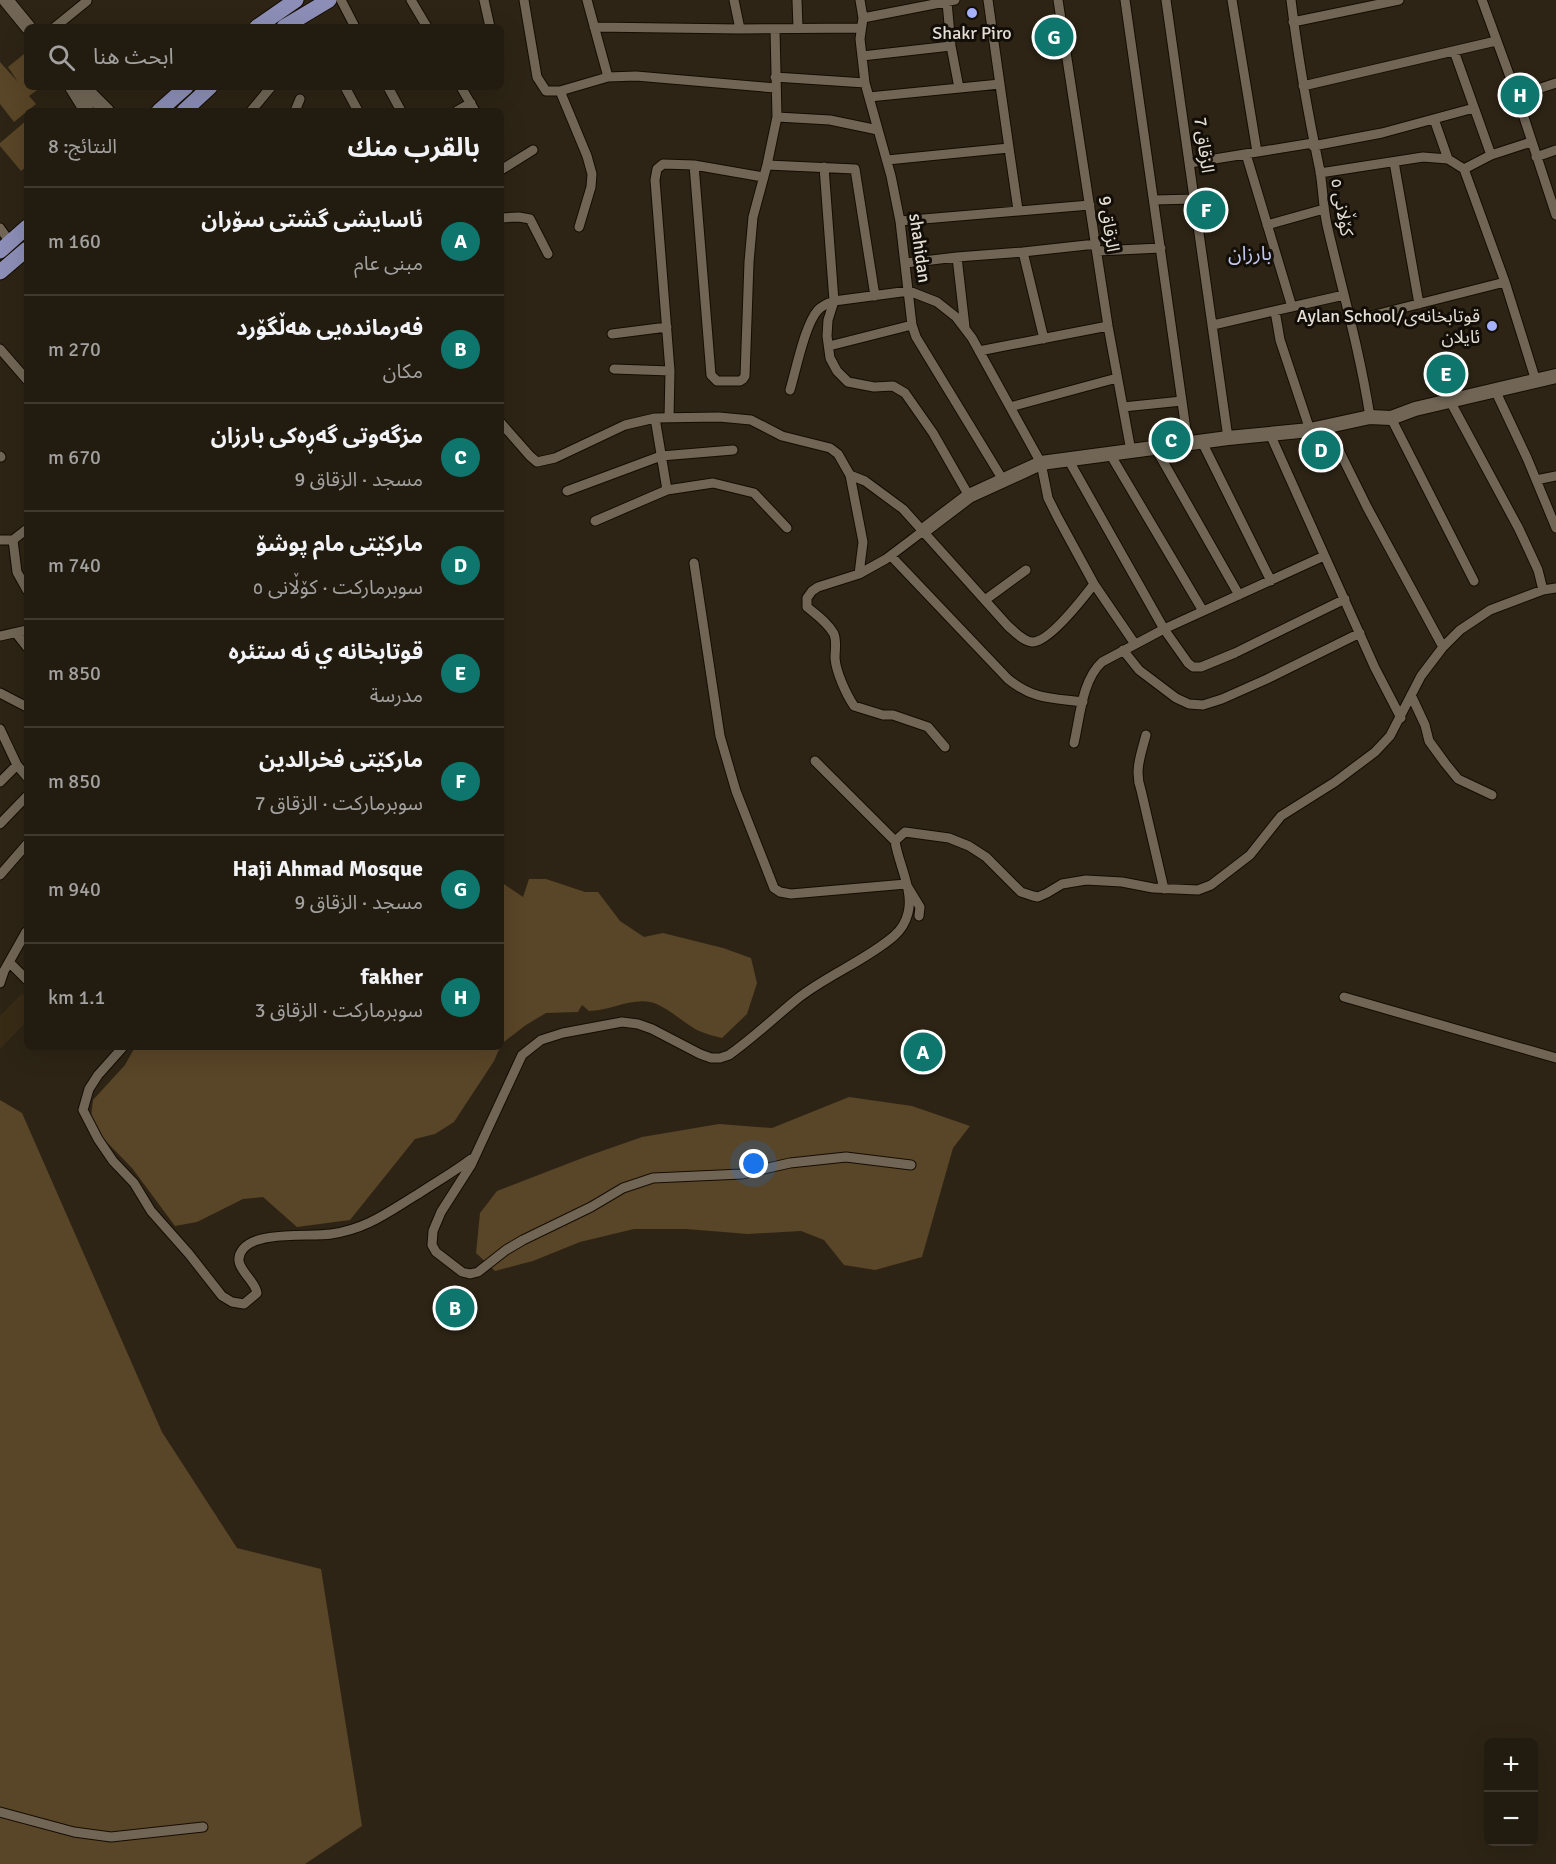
<!DOCTYPE html>
<html lang="ar">
<meta charset="utf-8">
<style>
body{margin:0;font-family:Signika,"Noto Sans Arabic",sans-serif;background:#2e281e;color:#f1f3f6;direction:rtl}
.controls{position:absolute;right:18px;bottom:18px;display:grid;overflow:hidden;border-radius:9px;box-shadow:0 6px 24px #0002}
.controls button{width:54px;height:54px;display:grid;place-items:center;padding:0;border:0;border-bottom:2px solid #3f3930;background:#221b10;color:#f1f3f6;font:30px sans-serif}
.you{position:absolute;left:754px;top:1164px;width:21px;height:21px;margin:-15px;border:4px solid #fff;border-radius:50%;background:#1a73e8;box-shadow:0 0 0 9px #1a73e833}
.badge{display:grid;place-items:center;width:39px;height:39px;border-radius:50%;background:#0f766e;color:#fff;font-size:20px;font-weight:700}
.pin{position:absolute;translate:-50% -50%;border:3px solid #fff;box-shadow:0 2px 6px #0006}
.list{margin:0;padding:0;list-style:none}
h2{display:flex;justify-content:space-between;align-items:center;height:78px;margin:0;padding:0 24px;font-size:26px}
h2 small{font-size:20px;font-weight:400;color:#a2a19f}
.list li{display:grid;grid-template-columns:39px 1fr auto;gap:18px;align-items:center;box-sizing:border-box;height:108px;padding:0 24px;border-top:2px solid #3f3930}
.list b{display:block;font-size:22px;white-space:nowrap}
.list p{margin:0;font-size:20px;white-space:nowrap;color:#a2a19f}
.list em{font-size:20px;font-style:normal;color:#a2a19f}
.icon{flex:none;width:33px;height:33px;fill:none;stroke:currentColor;stroke-width:2;stroke-linecap:round;stroke-linejoin:round}
.map{position:relative;flex:none;width:1556px;height:1864px;overflow:hidden;direction:ltr}
.search{position:absolute;background:#221b10;box-shadow:0 6px 24px #0002;left:24px;top:24px;width:480px;height:66px;display:flex;align-items:center;gap:15px;box-sizing:border-box;padding:0 21px;border-radius:9px;color:#a2a19f;font-size:22px}
.panel{position:absolute;background:#221b10;box-shadow:0 6px 24px #0002;left:24px;top:108px;width:480px;height:942px;border-radius:9px;direction:rtl}
.map>svg:first-child{display:block}
.built{fill:#382b16}
.green{fill:#594527}
.lines{fill:none;stroke-linecap:round;stroke-linejoin:round}
.street-casing{stroke:#150d02;stroke-width:11}
.secondary-casing{stroke:#150d02;stroke-width:16}
.primary-casing{stroke:#150d02;stroke-width:17}
.street{stroke:#716656;stroke-width:9}
.secondary{stroke:#716656;stroke-width:14}
.primary{stroke:#8c8eb7;stroke-width:15}
.poi-dot{fill:#a6b1fc;stroke:#120e07;stroke-width:2}
.labels{text-anchor:middle;stroke-width:6;stroke-linejoin:round;paint-order:stroke}
.poi-label{font-size:18px;fill:#e4ded4;stroke:#120e07}
.street-label{font-size:18px;fill:#e4ded4;stroke:#120e07}
.neighbourhood-label{font-size:20px;fill:#c1c8f2;stroke:#120e07}
</style>
<div class="map">
<svg width="1556" height="1864" viewBox="0 0 1556 1864">
<rect width="100%" height="100%" fill="#2d2415"/>
<path class="built" d="M22,993L27,997V1021L0,1049V1016Z"/>
<path class="green" d="M24,54L27,58V87H41L29,96L36,104L14,122L0,104V62L18,82L8,67Z
M27,120V166L21,171L0,146V143Z
M529,879H546L585,892H598L620,921L644,937L663,933L723,948L751,958L757,983L747,1014L722,1038C714,1036 706,1034 699,1031C686,1025 664,1004 650,1002C631,998 608,1011 589,1011L582,1005L578,1012L546,1013L526,1025L501,1044V882L523,897Z
M135,1047H500L494,1061L454,1122L435,1134L415,1139L350,1220L297,1227L263,1197L243,1199L197,1222L175,1226L132,1168L90,1125L93,1100L125,1065Z
M849,1097L912,1106L970,1126L953,1148L922,1257L875,1270L844,1265L824,1240L801,1231L748,1234L686,1229H634L580,1242L533,1261L495,1271L476,1253L480,1213L497,1191L585,1157L642,1137L719,1124L772,1128Z
M0,1100L22,1113L162,1432L237,1548L321,1569L362,1826L305,1864H0Z"/>
<g class="lines">
<defs>
<path id="street" d="M341,0L355,27
M411,0L427,27
M484,0L490,27
M524,0L537,77L546,91H560L608,77L636,76L775,88
M587,0L608,77
M734,0L740,29
M797,0L798,28
M860,0L863,18L860,39L865,83L891,176L900,221L912,325L916,337L1003,480
M988,0L1009,148
M1058,0L1108,326L1131,451
M1125,0L1188,444
M1166,0L1228,438
M1232,0L1257,152
M1291,0C1298,58 1308,114 1320,171C1323,189 1323,207 1327,225C1342,289 1360,352 1370,417
M1482,0L1517,96L1556,215
M947,2L951,46L959,88
M863,18L955,0
M1293,22L1399,0
M55,27L87,1
M594,27L740,29L861,28
M1454,51L1491,155
M862,56L951,46
M775,77L865,83
M1303,86L1496,41
M345,87L358,111
M388,87L401,111
M461,87L475,111
M560,91L587,156L592,174L591,187L579,227
M1517,96L1556,83
M869,97L1000,84
M251,111L271,87
M295,111L300,99
M457,111L471,103
M777,117L830,120L878,130
M1434,119L1448,159
M1313,146L1382,133L1474,108
M1246,154L1292,307
M1536,157L1556,150
M887,160L1009,148L1018,210
M1394,162L1419,304
M1190,163L1313,143
M694,165L711,375L717,381H740L743,379L745,376L749,262L753,217L767,165L777,117L775,29
M767,165L855,169L875,296
M824,167L834,301L828,320L827,336L830,358L837,371L848,382L874,387L893,386L905,393L933,433L969,496
M1464,169L1491,155L1531,142
M501,170L533,150
M1320,173L1423,157L1448,159L1464,169L1505,282L1536,381
M1154,200L1195,199
M501,218L519,217L530,219L548,254
M900,221L1090,205
M1267,225L1324,209
M0,228L10,242
M1097,251L1161,248
M906,263L957,257
M1275,311L1280,340L1310,430
M1351,321L1505,282
M1213,325L1344,295
M965,327L957,257L1023,252
M612,334L667,327
M1044,339L1023,252L1096,244
M829,346L912,325
M0,349L27,380
M979,351L1108,326
M614,369L670,371
M790,390C796,370 805,324 818,310C823,305 828,303 834,301L909,291L937,302L956,317L972,338L1041,463L1048,498L1058,518L1094,584L1135,644
M1495,390L1527,458L1556,528
M1450,401L1519,529L1538,570L1543,590
M1010,407L1117,378
M1123,407L1182,401
M655,418L667,490
M669,418L670,371L655,180L657,169L663,164L694,165L763,177
M1391,418L1474,581
M501,423L530,456L537,462L555,458L625,425L655,418L719,417L751,420L782,436L830,448L838,454L850,475L865,481L903,509L1008,626C1015,632 1023,641 1032,642C1049,643 1084,597 1094,584
M1327,426L1367,507L1443,647
M1270,434L1375,668L1401,718
M1202,442L1271,581
M1156,449L1239,595
M1110,454L1203,611
M0,456L1,457
M1068,459L1164,629L1188,663L1193,667H1201L1235,653L1345,599
M850,475L863,542L859,574
M1536,480L1556,476
M567,491L661,456L733,450
M595,521L667,490L713,483L754,493L787,528
M923,531L886,559L859,574L818,587L812,591L807,598V607C817,615 828,623 834,634C837,642 835,650 835,658C836,672 846,694 854,706L883,715H893L928,727L945,747
M0,540H13L17,572L27,590
M13,540L27,529
M891,556L1008,679C1034,700 1052,698 1083,702
M694,563L720,736L736,791L774,888L780,892L791,894L906,884L920,907L919,916
M985,600L1026,570
M16,633L27,647
M0,636L27,630
M1123,650L1139,670L1176,698L1189,704L1203,705L1222,699L1267,679L1360,633
M0,693L27,707
M1411,695L1425,725L1429,741L1445,763L1458,779L1492,795
M0,729L17,765L27,777
M1146,735C1141,754 1134,771 1141,790L1164,889
M1074,743C1080,717 1082,680 1102,662L1164,629L1324,556
M815,761L895,841
M0,782L17,765
M0,824L27,796
M0,875L27,844
M10,963L27,980
M0,983L4,971L26,932
M1344,997L1556,1058
M123,1047L98,1075L89,1089L83,1110L98,1139L113,1161L134,1183L151,1211L189,1254L222,1296L232,1302L244,1304L257,1293C255,1278 229,1266 243,1249C257,1231 309,1237 331,1234C367,1229 388,1212 418,1194C436,1182 454,1172 471,1159
M911,1165L846,1157L790,1163L742,1174L653,1178L623,1188L591,1207L523,1240L506,1250L478,1272L470,1274L462,1272L436,1252L432,1245L433,1231L441,1212L471,1165L522,1055L541,1040L563,1033L622,1022L638,1024L652,1029L700,1054L711,1058H720L729,1055C753,1038 774,1018 797,999C827,975 865,961 894,936C901,930 906,921 908,913C914,891 898,863 895,841L905,832L949,838L969,846L986,857L1021,892L1033,896L1038,897L1047,893L1062,884L1086,880L1122,882L1153,888L1198,890L1211,885L1250,855L1281,816L1335,782L1375,752L1390,736L1421,676L1443,647L1460,630L1490,610L1543,590L1556,588
M0,1812L74,1832L111,1837L203,1827"/>
<path id="secondary" d="M6,0L28,27
M72,87L87,111
M79,87L89,93L107,111
M923,531L969,496L1041,463L1228,438L1310,430L1370,417L1391,418L1415,409L1556,376"/>
<path id="primary" d="M257,27L296,0
M284,27L329,0
M159,111L186,87
M184,111L210,87
M0,251L27,227
M0,272L27,249"/>
</defs>
<use href="#street" class="street-casing"/>
<use href="#secondary" class="secondary-casing"/>
<use href="#primary" class="primary-casing"/>
<use href="#street" class="street"/>
<use href="#secondary" class="secondary"/>
<use href="#primary" class="primary"/>
</g>
<g class="poi-dot">
<circle cx="972" cy="13" r="6"/>
<circle cx="1492" cy="326" r="6"/>
</g>
<g class="labels">
<g class="poi-label">
<text x="972" y="39">Shakr Piro</text>
<text x="1480" y="322" text-anchor="end">Aylan School/قوتابخانەی<tspan x="1480" dy="21">ئایلان</tspan></text>
</g>
<g class="street-label">
<text transform="translate(1204 145) rotate(82)" y="6">الزقاق 7</text>
<text transform="translate(1342 207) rotate(80)" y="6">کۆڵانی ٥</text>
<text transform="translate(1109 224) rotate(81)" y="6">الزقاق 9</text>
<text transform="translate(920 248) rotate(82)" y="6">shahidan</text>
</g>
<g class="neighbourhood-label">
<text x="1250" y="260">بارزان</text>
</g>
</g>
</svg>
<div class="controls">
<button>+</button>
<button>−</button>
</div>
<div class="you"></div>
<div class="pin badge" style="left:923px;top:1052px">A</div>
<div class="pin badge" style="left:455px;top:1308px">B</div>
<div class="pin badge" style="left:1171px;top:440px">C</div>
<div class="pin badge" style="left:1321px;top:450px">D</div>
<div class="pin badge" style="left:1446px;top:374px">E</div>
<div class="pin badge" style="left:1206px;top:210px">F</div>
<div class="pin badge" style="left:1054px;top:37px">G</div>
<div class="pin badge" style="left:1520px;top:95px">H</div>
<div class="search"><svg class="icon" aria-label="search" viewBox="0 0 24 24"><circle cx="10" cy="10" r="6"/><path d="M15 15l6 6"/></svg>ابحث هنا</div>
<section class="panel">
<h2>بالقرب منك<small>النتائج: 8</small></h2>
<ul class="list">
<li><span class="badge">A</span><div><b>ئاسایشی گشتی سۆران</b><p>مبنى عام</p></div><em>160 m</em></li>
<li><span class="badge">B</span><div><b>فەرماندەیی هەڵگۆرد</b><p>مكان</p></div><em>270 m</em></li>
<li><span class="badge">C</span><div><b>مزگەوتی گەڕەکی بارزان</b><p>مسجد · الزقاق 9</p></div><em>670 m</em></li>
<li><span class="badge">D</span><div><b>مارکێتی مام پوشۆ</b><p>سوبرماركت · کۆڵانی ٥</p></div><em>740 m</em></li>
<li><span class="badge">E</span><div><b>قوتابخانه ي ئه ستئره</b><p>مدرسة</p></div><em>850 m</em></li>
<li><span class="badge">F</span><div><b>مارکێتی فخرالدین</b><p>سوبرماركت · الزقاق 7</p></div><em>850 m</em></li>
<li><span class="badge">G</span><div><b>Haji Ahmad Mosque</b><p>مسجد · الزقاق 9</p></div><em>940 m</em></li>
<li><span class="badge">H</span><div><b>fakher</b><p>سوبرماركت · الزقاق 3</p></div><em>1.1 km</em></li>
</ul>
</section>
</div>
